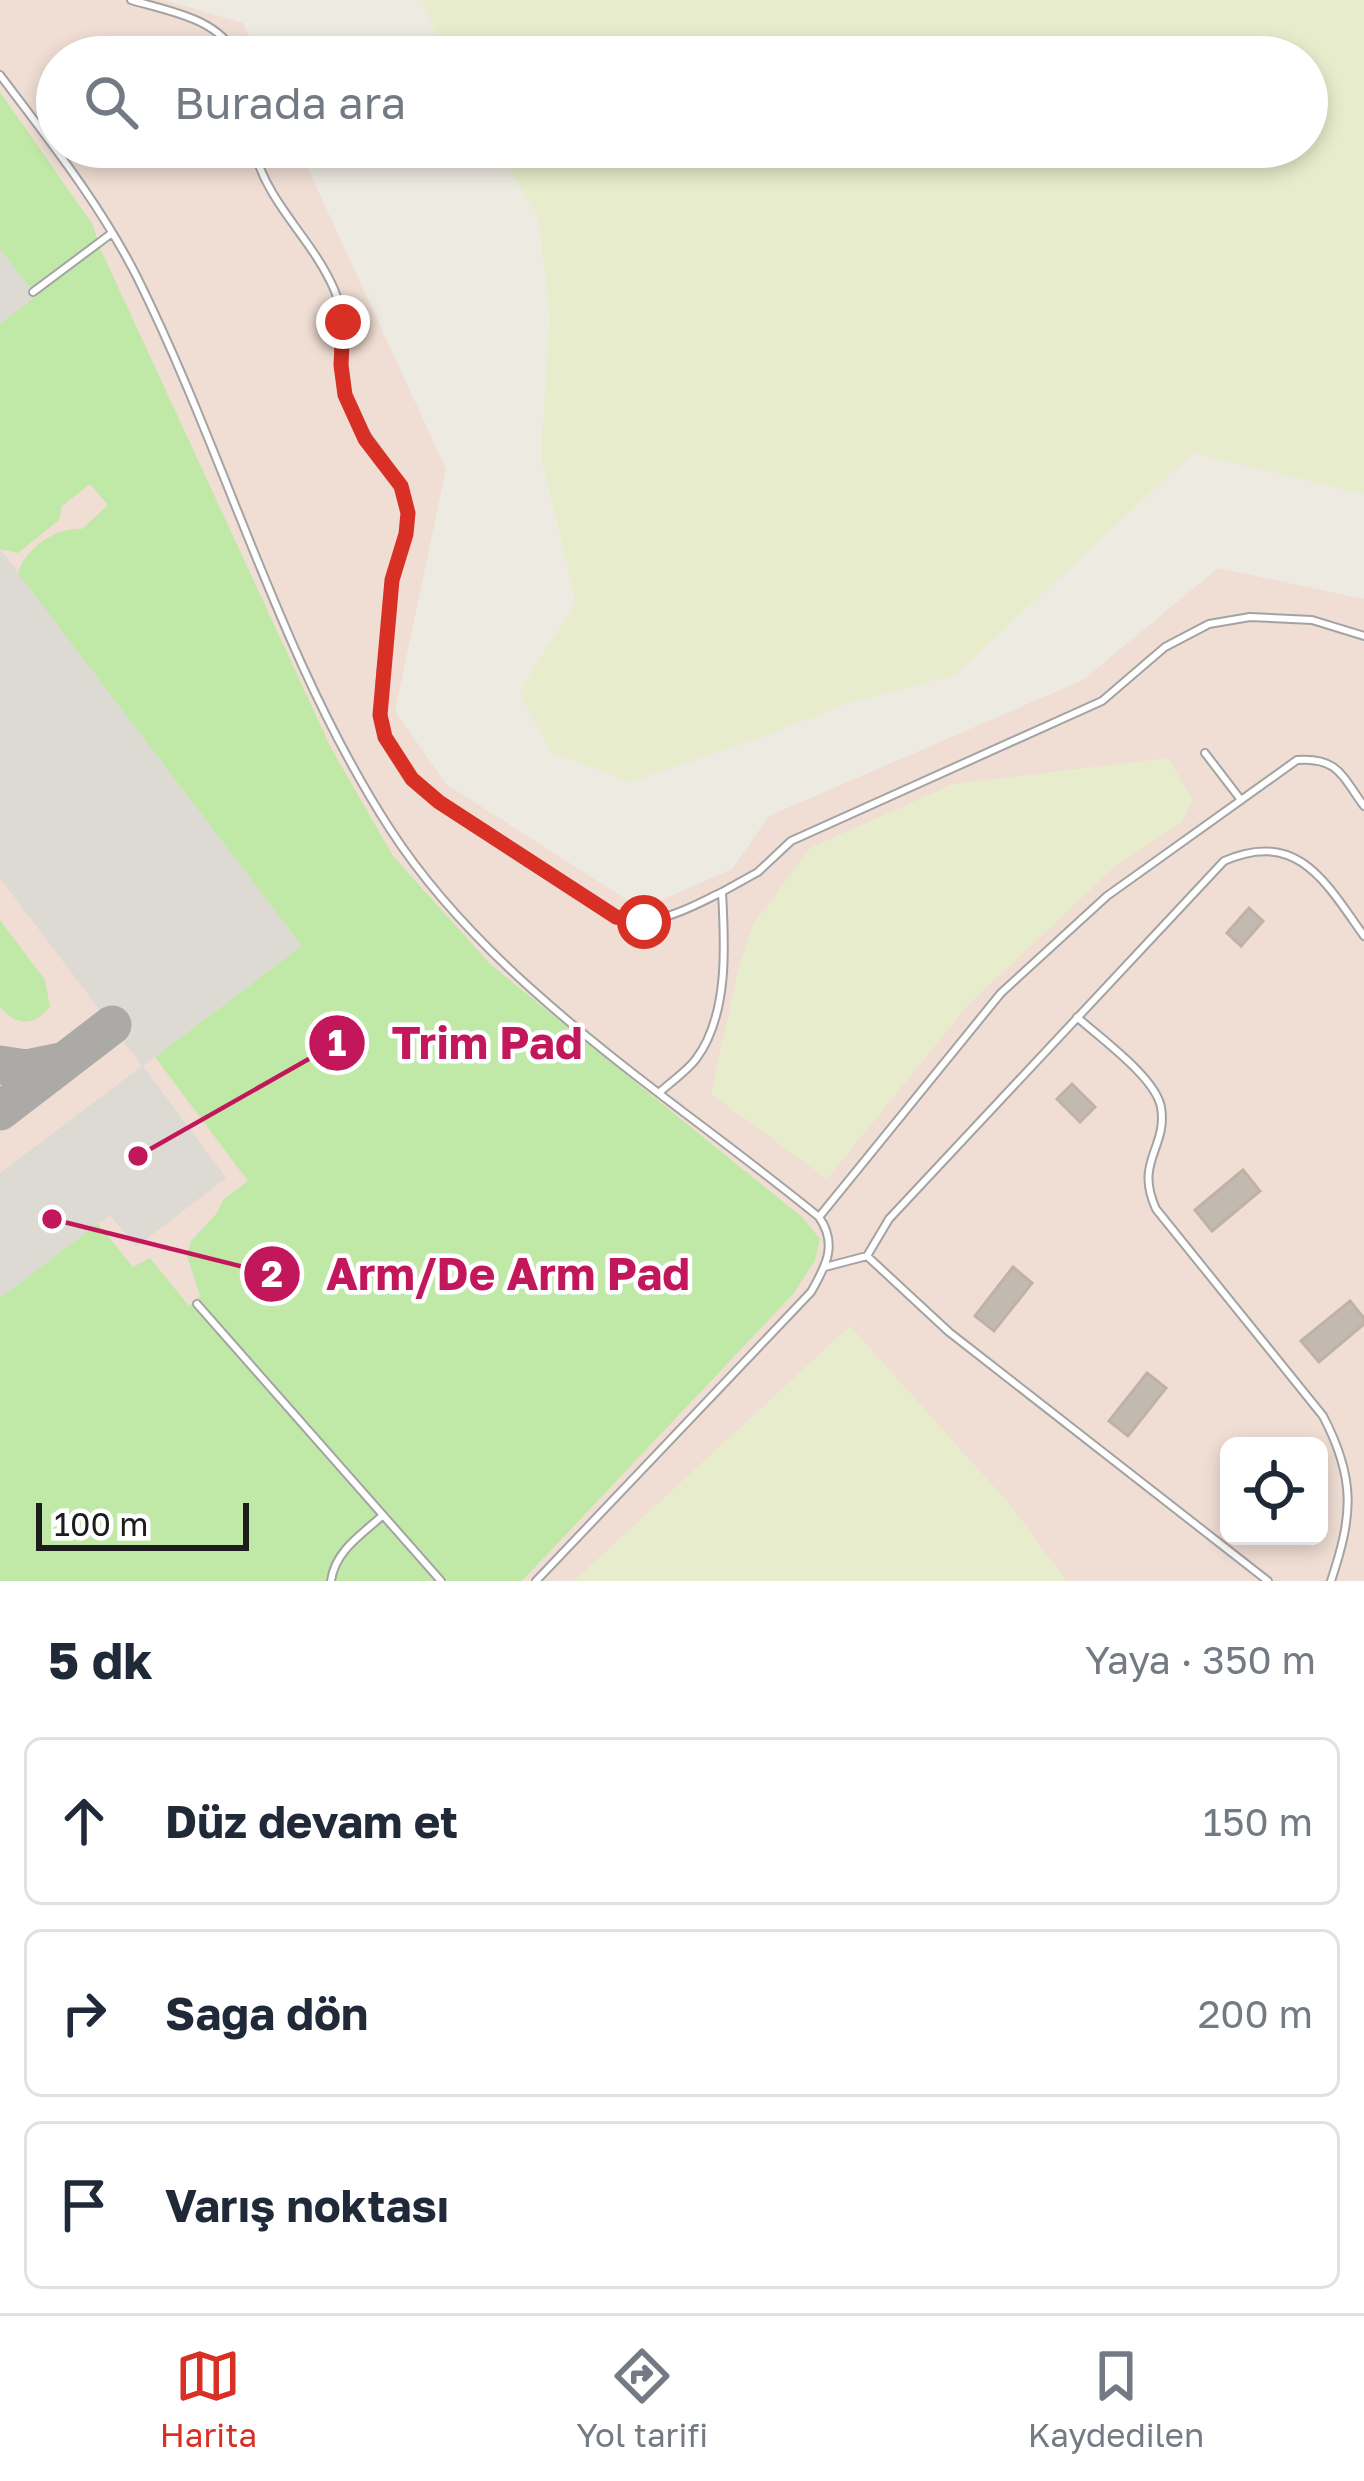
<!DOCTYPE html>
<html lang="tr">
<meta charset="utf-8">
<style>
body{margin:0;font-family:"Golos Text",sans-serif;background:#f6f6f7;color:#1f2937}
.controls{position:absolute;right:36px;bottom:36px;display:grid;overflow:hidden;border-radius:18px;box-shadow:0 6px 18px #0003}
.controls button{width:108px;height:108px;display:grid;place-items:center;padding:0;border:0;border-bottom:3px solid #e0e1e3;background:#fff;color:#1f2937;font:60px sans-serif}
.scale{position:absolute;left:36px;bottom:30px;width:213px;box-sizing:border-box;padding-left:12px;border:6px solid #1c1c1c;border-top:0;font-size:33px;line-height:42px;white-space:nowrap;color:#1c1c1c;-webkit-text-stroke:9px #fff;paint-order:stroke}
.stop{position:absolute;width:36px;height:36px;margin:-27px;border:9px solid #d93025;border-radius:50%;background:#fff}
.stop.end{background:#d93025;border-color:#fff;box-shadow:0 3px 12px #0008}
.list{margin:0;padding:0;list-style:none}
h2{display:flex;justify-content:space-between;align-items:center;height:156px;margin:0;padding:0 48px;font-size:51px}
h2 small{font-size:39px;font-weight:400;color:#747a83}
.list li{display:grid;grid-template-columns:78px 1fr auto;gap:36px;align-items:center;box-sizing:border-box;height:168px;margin:0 24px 24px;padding:0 24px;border:3px solid #e0e1e3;border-radius:18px}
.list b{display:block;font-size:45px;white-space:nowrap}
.list em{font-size:39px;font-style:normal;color:#747a83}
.icon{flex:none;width:66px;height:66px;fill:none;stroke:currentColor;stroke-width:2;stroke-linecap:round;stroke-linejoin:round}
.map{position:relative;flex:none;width:1364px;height:1581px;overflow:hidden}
.search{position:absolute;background:#fff;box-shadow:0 6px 18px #0003;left:36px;right:36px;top:36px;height:132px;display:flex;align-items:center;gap:30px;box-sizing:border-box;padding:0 42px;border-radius:66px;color:#747a83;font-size:45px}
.sheet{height:732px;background:#fff}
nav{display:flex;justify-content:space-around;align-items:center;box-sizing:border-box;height:168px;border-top:3px solid #e0e1e3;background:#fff;font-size:33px;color:#747a83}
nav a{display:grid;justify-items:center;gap:6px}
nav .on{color:#d93025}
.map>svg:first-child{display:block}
.military{fill:#f0ded4;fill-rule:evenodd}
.airport{fill:#dcdad3}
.farmland{fill:#e7edcc}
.grass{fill:#c0e8a6}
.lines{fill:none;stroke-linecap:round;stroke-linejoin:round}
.taxiway{stroke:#acaaa6;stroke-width:39}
.building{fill:#c2bab1;stroke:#bfb2a4;stroke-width:3}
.service-casing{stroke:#a3a3a3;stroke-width:10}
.service{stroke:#fff;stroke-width:6}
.route{stroke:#d93025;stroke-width:15}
.leader{fill:none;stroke:#c2185b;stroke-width:4.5}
.callout-dot{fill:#c2185b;stroke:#fff;stroke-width:4.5}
.mark-label{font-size:36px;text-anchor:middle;font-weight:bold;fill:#fff}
.callout-label{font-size:45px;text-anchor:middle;font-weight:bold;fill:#c2185b;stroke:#fff;stroke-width:9;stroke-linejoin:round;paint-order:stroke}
</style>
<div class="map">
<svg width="1364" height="1581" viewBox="0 0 1364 1581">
<rect width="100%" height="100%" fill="#edeae1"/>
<path class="military" d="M0,0H165L243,23L258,57H57V147H298L446,469L395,711L446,784L641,909L732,869L769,816L1083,680L1218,568L1364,599V1581H0ZM1229,1446H1319V1536H1229Z"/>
<path class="airport" d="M0,249L36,296L0,324Z
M0,549L302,946L143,1066L226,1178L136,1247L110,1215L0,1298V1173L142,1066L0,878Z"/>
<path class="farmland" d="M422,0H1364V494L1193,453L955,675L846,704L749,742L630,782L551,752L519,693L576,601L541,457L550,316L538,216L495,147H1307V57H446Z
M1168,758L1193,800L1181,823L1116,865L967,1006L827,1179L711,1094L737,974L754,923L810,848L953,784Z
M850,1326L1012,1507L1066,1581H574Z"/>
<path class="grass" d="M0,92L93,225L100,248L331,748L393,856L491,965L803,1218L820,1239L815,1260L794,1293L522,1581H0V1298L98,1224L133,1267L150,1258L189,1306L200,1296L187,1256L191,1241L217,1213L223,1200L248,1181L155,1057L302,946L18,573C25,549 56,527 82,529L108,505L90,484L62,506L59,520L18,553L0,549V324L36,296L0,249Z
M0,920L45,980L50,1007C34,1026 17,1027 0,1007Z"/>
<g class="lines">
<path class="taxiway" d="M0,1065L26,1069L65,1061
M0,1111L112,1025"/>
</g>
<path class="building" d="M1249,908L1263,921L1241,946L1227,933Z
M1072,1084L1095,1107L1080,1122L1057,1099Z
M1243,1170L1260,1191L1212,1231L1195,1210Z
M1013,1267L1032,1283L994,1331L975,1316Z
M1350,1301L1364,1318V1324L1319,1362L1301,1341Z
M1147,1373L1166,1388L1128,1436L1109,1421Z"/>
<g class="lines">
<defs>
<path id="service" d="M131,0C168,11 219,18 237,57
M0,75C49,140 100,204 137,277C227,458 280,659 390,829C492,987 675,1099 819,1217C838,1244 826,1266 811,1292L536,1581
M253,147C269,207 310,235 334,289C349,324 334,361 346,396C358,434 388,457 402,490C417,527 394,559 391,596C387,634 378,676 380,714C381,736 398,763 412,779C431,801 461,816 486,832C529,860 572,889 616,917C662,925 681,912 722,892
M33,292L112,233
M1205,753L1241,800
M1077,1017C1100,1038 1155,1077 1161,1107C1168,1148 1134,1161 1156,1209L1323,1416C1356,1479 1353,1515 1331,1581
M661,1091C672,1081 687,1071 696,1059C729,1015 725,944 722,892L758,872L791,841L1102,701L1165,647L1209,624L1250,617L1312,620L1364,636
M819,1217L1001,993L1107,896L1297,760C1338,757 1342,776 1364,806
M867,1256L889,1219L1224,861C1297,829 1325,881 1364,936
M825,1267L867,1256L949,1332L1268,1581
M197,1304L441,1581
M331,1581C335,1551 361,1535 382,1516"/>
</defs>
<use href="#service" class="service-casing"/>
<use href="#service" class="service"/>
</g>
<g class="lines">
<path class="route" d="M343,322L341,365L345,395L365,439L401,486L408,513L406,534L392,580L380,715L385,737L412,779L439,802L616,917L644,922"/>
</g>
<path class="leader" d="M138 1156L337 1043M52 1219L272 1274"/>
<g class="callout-dot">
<circle cx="138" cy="1156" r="12"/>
<circle cx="52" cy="1219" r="12"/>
<circle cx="337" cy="1043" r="30"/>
<circle cx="272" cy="1274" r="30"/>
</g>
<g class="mark-label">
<text x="337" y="1056">1</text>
<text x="272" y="1287">2</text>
</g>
<g class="callout-label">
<text x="487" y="1059">Trim Pad</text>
<text x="508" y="1290">Arm/De Arm Pad</text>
</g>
</svg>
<div class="controls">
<button><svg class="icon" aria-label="locate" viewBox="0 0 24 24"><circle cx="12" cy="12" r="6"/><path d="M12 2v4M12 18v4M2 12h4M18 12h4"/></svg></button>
</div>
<div class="scale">100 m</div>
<div class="stop" style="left:644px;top:922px"></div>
<div class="stop end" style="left:343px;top:322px"></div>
<div class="search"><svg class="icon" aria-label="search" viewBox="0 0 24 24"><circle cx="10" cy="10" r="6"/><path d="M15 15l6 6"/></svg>Burada ara</div>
</div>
<section class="sheet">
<h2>5 dk<small>Yaya · 350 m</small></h2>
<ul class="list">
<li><svg class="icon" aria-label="ahead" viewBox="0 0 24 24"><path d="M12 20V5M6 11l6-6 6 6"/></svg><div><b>Düz devam et</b></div><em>150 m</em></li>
<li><svg class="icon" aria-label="right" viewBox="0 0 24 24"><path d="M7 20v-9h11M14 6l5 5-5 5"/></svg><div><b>Sağa dön</b></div><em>200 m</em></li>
<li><svg class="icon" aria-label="arrive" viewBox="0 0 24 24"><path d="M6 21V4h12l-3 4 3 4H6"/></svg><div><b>Varış noktası</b></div></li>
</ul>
</section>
<nav>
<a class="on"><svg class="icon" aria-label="map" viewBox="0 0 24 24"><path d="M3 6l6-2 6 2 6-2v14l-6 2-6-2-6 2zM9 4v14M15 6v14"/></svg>Harita</a>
<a><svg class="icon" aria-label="directions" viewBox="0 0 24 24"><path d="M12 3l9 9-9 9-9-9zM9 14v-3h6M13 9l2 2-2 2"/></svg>Yol tarifi</a>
<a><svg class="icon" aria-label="saved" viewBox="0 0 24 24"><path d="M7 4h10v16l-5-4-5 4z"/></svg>Kaydedilen</a>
</nav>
